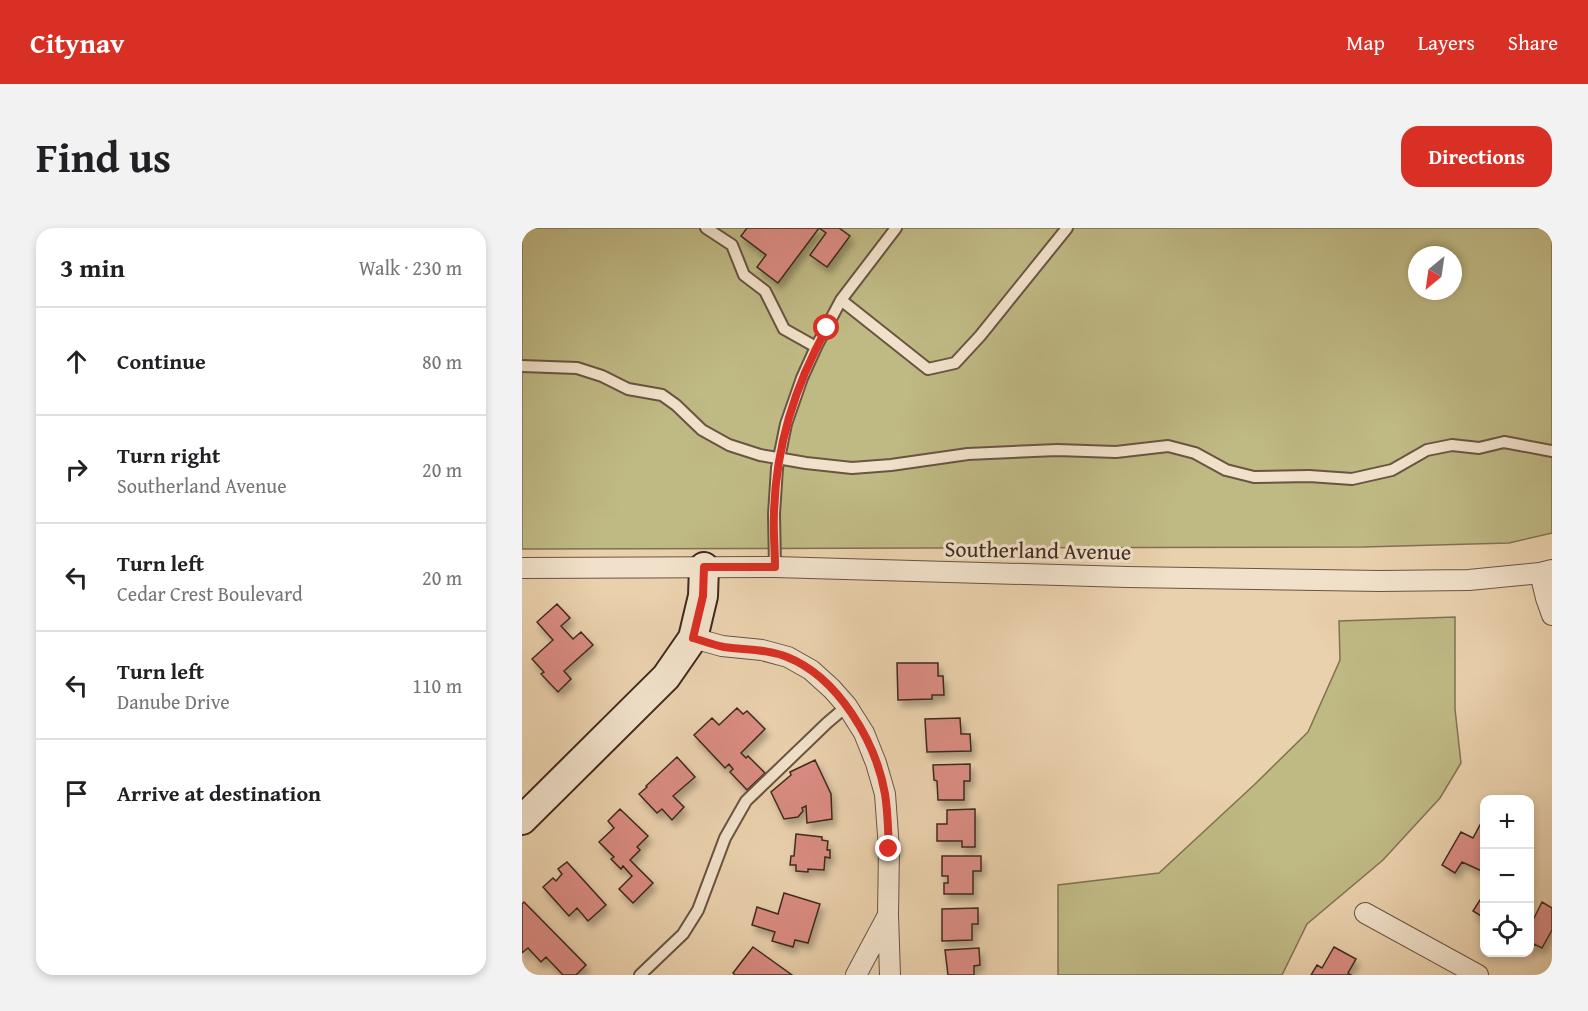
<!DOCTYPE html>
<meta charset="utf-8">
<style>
body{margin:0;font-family:"Gentium Book Plus",serif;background:#f2f2f2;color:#202124}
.controls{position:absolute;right:18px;bottom:18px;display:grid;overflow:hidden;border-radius:12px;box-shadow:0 3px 9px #0003}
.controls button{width:54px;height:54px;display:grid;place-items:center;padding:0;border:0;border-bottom:2px solid #e0e0e0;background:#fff;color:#202124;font:30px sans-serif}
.compass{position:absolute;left:886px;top:18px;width:54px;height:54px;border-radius:50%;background:#fff;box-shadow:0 3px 9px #0003;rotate:209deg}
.stop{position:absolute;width:18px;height:18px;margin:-14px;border:4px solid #d93025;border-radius:50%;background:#fff}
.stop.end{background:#d93025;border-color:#fff;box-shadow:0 2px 6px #0008}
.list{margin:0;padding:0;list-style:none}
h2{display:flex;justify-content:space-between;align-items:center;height:78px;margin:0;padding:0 24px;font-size:26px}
h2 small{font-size:20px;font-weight:400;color:#757577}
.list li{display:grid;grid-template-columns:39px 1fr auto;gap:18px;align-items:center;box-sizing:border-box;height:108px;padding:0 24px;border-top:2px solid #e0e0e0}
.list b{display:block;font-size:22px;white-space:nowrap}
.list p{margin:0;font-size:20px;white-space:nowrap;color:#757577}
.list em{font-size:20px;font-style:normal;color:#757577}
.icon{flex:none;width:33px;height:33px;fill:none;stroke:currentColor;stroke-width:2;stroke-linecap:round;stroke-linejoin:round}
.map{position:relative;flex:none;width:1030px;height:747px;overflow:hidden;border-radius:18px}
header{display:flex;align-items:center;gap:36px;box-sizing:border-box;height:84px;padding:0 30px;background:#d93025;color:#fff}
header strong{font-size:28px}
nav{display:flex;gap:33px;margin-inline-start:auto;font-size:21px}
.intro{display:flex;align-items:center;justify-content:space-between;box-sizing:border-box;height:144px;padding:0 36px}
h1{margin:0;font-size:42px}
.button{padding:15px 27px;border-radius:18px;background:#d93025;color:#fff;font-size:21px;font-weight:700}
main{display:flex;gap:36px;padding:0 36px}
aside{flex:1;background:#fff;border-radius:18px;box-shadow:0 3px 9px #0003}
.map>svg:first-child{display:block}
.green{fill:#bfb984;stroke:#807252;stroke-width:1.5;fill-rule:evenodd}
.building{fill:#da8c82;stroke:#402a1f;stroke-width:1.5;filter:url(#shadow)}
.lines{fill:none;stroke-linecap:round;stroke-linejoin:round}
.lane-casing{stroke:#6a5442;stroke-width:14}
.street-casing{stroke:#6a5442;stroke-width:22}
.secondary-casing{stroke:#402a1f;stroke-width:32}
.lane{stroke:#f1e1ca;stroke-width:10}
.street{stroke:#f1e1ca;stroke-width:20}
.secondary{stroke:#f1e1ca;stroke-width:28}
.route{stroke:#d93025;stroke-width:8}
.labels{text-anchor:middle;stroke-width:6;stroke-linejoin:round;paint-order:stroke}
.street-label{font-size:22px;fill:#402a1f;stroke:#f1e1ca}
</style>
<header>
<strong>Citynav</strong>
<nav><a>Map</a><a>Layers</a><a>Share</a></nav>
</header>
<div class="intro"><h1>Find us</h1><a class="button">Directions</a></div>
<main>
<aside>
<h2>3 min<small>Walk · 230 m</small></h2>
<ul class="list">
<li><svg class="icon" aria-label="ahead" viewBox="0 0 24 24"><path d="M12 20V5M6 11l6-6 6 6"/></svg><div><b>Continue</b></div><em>80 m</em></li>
<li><svg class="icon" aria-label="right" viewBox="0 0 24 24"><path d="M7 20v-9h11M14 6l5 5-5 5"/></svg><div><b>Turn right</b><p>Southerland Avenue</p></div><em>20 m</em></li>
<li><svg class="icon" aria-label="left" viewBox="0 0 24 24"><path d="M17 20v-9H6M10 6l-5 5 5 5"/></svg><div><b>Turn left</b><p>Cedar Crest Boulevard</p></div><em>20 m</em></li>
<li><svg class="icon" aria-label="left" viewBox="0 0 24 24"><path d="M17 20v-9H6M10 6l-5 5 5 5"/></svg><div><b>Turn left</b><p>Danube Drive</p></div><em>110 m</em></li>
<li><svg class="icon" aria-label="arrive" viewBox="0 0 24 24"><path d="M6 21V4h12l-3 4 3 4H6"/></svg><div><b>Arrive at destination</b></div></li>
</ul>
</aside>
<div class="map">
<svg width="1030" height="747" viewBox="0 0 1030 747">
<defs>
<filter id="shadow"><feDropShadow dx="3.5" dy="6" stdDeviation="3" flood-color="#0004"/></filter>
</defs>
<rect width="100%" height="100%" fill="#ead1ad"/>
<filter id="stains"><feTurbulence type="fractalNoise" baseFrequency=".00333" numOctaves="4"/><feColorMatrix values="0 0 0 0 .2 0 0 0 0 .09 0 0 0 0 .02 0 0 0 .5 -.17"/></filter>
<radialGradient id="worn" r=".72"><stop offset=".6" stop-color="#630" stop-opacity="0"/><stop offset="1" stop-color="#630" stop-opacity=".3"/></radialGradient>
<path class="green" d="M0,0H1030V305L987,315L841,319L0,321ZM895,27H931V63H895Z
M933,389V481L939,535L918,570L861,632L785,696L760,747H536V657L637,645L732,557L786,504L818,432L817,393Z"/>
<path class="building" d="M225,0H317L328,8L305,39L288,27L304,5L297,0L256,55L235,39L244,27L219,8Z
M35,376L48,390L39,398L51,411L59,404L71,417L42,443L49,451L36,464L19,446L22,444L10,431L31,412L15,394Z
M375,435H416V448H421L422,467H410V471L376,472Z
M215,480L221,486L225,483L243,501L219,525L224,530L226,528L243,545L225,562L208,544L211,541L207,536L203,540L172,507L190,490L197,497Z
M438,490L439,506H448L449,523L405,524L403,491Z
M155,529L173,549L151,568L162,579L150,592L140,581L135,585L117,566L125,559L124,558Z
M293,532L309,566L310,591L285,595L284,578L280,580L281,583L276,589L262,591L249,564L269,547L268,544Z
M448,536V553H442V572H416L415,553L412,552L411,537Z
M98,581L126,608L115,619L118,622L108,632L131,655L111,675L97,661L110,648L101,638L99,641L89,631L92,629L77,614L92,600L86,593Z
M453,581V619H440V613H415V596H425V582Z
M958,597L963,599V640L960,643L940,634L933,645L920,637L939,604L951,610Z
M274,606L300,609V612L306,613L305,622H308V630L303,629L302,642L286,641V644L274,643V637H268L269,628H272Z
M420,628H459V643H451V666H422V655H426V648H420Z
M45,634L84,677L66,693L55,680L47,688L21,659L31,650L34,653L40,646L36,641Z
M963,664V696L959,694L961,689L951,683Z
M262,665L298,676L286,715L273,712L271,719L250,713L253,704L230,697L235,679L256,686Z
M2,674L64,737L54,747H41L24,729L19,734L6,720L0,725V676Z
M1020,674L1030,680V702L1020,720L1012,716L1009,722L1008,721V690L1011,692Z
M456,680V696H450V712L420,713V681Z
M231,719L270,747H213L211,745Z
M812,719L834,731L826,745L829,747H789L795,737L800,740Z
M457,720L458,737L452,738V747H426L423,722Z"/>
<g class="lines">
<defs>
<path id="lane" d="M184,0L210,17L222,47L243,63L262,101L294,119
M319,72L406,141L433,135L458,108L545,0
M0,138L55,140L80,148L106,161L140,167L154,177L180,202L207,217L238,227L284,235L330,240L369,237L446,226L535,222L594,224L646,218L673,225L704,242L732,249L787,248L830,251L870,242L905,222L930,217L957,220L982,214L1030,223
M253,339L252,286L255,240L264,196L280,150L294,119L319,72L374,0
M118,747L161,706L176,682L203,610L224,573L305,495L325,478"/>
<path id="street" d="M0,340L253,339L605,349L858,353L947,352L1018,345L1030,342
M1018,345L1024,370L1030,387
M171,410L200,418L240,422L266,429L289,442L310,461L325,478L342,505L354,535L363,566L367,621L366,687L368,747
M843,685L956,747
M334,747L365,689"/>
<path id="secondary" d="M0,592L144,449L171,410L181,368L182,339"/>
</defs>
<use href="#lane" class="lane-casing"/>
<use href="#street" class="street-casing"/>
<use href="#secondary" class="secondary-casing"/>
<use href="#lane" class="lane"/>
<use href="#street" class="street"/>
<use href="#secondary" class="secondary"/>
</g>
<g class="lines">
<path class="route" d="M305,100C273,157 254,219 252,284C251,302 253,321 253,339H182L181,368L171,410C181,413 192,417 202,419C223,422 245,421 265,429C316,449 354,514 363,566C366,584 366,603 367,621"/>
</g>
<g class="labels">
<g class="street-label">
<text transform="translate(516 322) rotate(1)" y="8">Southerland Avenue</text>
</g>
</g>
<rect width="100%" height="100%" filter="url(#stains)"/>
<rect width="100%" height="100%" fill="url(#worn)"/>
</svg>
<div class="controls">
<button>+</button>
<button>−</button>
<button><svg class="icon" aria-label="locate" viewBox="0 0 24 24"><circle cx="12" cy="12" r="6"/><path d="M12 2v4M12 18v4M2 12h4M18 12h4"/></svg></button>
</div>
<svg class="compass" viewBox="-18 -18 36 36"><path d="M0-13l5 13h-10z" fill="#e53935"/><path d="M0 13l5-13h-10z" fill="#757577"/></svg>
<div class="stop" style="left:305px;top:100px"></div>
<div class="stop end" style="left:367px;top:621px"></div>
</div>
</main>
